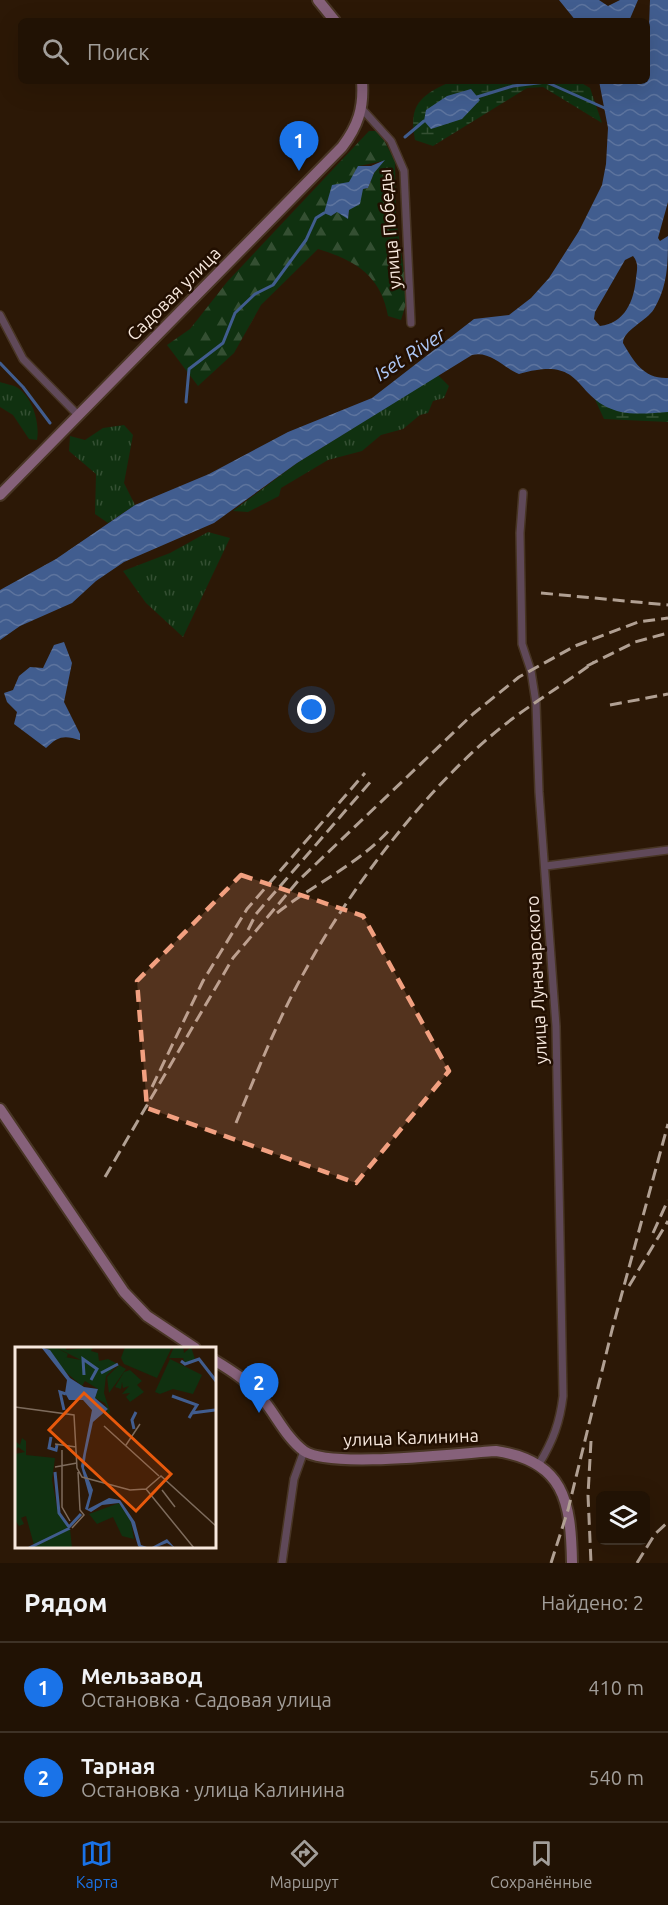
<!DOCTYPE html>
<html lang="ru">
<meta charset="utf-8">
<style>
body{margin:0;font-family:Ubuntu,sans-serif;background:#291b0e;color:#f1f3f6}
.controls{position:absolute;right:18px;bottom:18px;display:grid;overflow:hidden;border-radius:9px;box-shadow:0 6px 24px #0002}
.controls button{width:54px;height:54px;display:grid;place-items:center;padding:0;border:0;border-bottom:2px solid #3e3226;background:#211204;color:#f1f3f6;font:30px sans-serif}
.you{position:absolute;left:312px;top:710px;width:21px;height:21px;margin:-15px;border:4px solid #fff;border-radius:50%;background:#1a73e8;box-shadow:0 0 0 9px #1a73e833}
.badge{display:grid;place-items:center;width:39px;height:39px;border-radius:50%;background:#1a73e8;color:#fff;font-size:20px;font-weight:700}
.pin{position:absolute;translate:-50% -50px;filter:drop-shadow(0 2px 3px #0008)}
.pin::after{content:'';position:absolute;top:32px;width:21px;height:18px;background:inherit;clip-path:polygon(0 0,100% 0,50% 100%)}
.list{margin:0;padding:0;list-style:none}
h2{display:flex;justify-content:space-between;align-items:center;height:78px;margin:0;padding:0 24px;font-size:26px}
h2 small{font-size:20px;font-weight:400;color:#a29e9a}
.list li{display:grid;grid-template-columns:39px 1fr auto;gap:18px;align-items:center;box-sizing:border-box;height:90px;padding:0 24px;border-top:2px solid #3e3226}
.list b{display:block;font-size:22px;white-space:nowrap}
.list p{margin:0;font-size:20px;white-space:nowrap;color:#a29e9a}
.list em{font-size:20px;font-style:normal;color:#a29e9a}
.icon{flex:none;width:33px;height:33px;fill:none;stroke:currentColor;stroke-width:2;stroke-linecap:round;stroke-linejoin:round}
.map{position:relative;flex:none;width:668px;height:1563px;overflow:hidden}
.search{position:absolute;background:#211204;box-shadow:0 6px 24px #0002;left:18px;right:18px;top:18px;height:66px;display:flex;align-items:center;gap:15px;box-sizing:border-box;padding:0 21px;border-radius:9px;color:#a29e9a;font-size:22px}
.sheet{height:258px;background:#211204}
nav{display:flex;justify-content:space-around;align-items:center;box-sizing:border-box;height:84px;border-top:2px solid #3e3226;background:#211204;font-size:16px;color:#a29e9a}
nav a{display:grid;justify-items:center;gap:3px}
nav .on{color:#1a73e8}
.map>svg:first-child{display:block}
.grass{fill:url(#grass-tufts)}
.forest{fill:url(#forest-firs);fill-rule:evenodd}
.wetland{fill:url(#wetland-marsh)}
.water{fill:url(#water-waves);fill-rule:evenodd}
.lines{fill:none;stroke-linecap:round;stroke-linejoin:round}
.stream{stroke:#415d8f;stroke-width:3}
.minor-casing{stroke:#483524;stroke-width:10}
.secondary-casing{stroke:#483524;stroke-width:14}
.minor{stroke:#604959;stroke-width:7}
.secondary{stroke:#86617a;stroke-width:10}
.rail{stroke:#b1a093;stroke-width:3;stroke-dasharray:12 6;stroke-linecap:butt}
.marked{fill:#f2a080;fill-opacity:0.2;stroke:#f2a080;stroke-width:4.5;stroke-dasharray:12 8;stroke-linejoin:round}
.labels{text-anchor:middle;stroke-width:5;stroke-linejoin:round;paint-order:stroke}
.street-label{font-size:18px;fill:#f7e8dd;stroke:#220f01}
.water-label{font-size:20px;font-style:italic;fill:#aec9f7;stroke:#220f01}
.inset-river{fill:none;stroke:#415d8f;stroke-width:3}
.inset-road{fill:none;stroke:#7d6b5c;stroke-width:1.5}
.view{fill:#e8590c;fill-opacity:0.15;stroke:#e8590c;stroke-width:3}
.inset-edge{fill:none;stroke:#f7e8dd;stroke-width:3}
</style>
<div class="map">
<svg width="668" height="1563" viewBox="0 0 668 1563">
<defs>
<pattern id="grass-tufts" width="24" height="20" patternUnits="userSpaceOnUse" patternTransform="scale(1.5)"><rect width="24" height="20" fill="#103110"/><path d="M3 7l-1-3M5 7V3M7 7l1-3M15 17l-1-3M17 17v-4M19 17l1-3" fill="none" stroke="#344f32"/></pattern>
<pattern id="forest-firs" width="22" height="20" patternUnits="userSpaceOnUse" patternTransform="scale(1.5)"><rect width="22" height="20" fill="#103110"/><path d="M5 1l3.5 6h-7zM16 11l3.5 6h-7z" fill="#344f32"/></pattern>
<pattern id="wetland-marsh" width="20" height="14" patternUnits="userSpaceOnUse" patternTransform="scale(1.5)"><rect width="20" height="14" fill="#103110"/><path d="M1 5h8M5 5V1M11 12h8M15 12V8" fill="none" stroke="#344f32"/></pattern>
<pattern id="water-waves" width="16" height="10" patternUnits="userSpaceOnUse" patternTransform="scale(1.5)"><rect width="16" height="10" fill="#415d8f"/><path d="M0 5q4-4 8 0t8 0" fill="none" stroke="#5d749e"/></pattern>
</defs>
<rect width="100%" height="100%" fill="#2c1806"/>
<path class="grass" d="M438,375L449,386L444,398L433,401L428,413L420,415L403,429L381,435L362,451L328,460L281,488L279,496L248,512L233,511L297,463Z
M0,382C5,384 14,385 18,388C33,398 40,424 37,440L29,439L13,415L0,407Z
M124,425L133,435L124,483L135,505L108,523L95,514L96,474L69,451L70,436L85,440L103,428Z
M208,532L230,538L183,637L146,603L123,571L170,553Z"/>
<path class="forest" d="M369,131H379L395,161L396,219L408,297L401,320L388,316C381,275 354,260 318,249L261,305L234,353L198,386L167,345L190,329L227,282ZM383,161L374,173L368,188L363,189L349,210L348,218L337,211L332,216L359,166Z"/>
<path class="wetland" d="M452,81H578L590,88L602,123L543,87L527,88L433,146L415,140C408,104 421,95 452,81Z
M593,395L621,412H668V422L604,419Z"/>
<path class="water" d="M559,0H599L608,6L620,0H638L629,21H576Z
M650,0H668V202L658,238L660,241L668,236C668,262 668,286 654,309C647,321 623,330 623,343C634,362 644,379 668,378V412C654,413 635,415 621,412C571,400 588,354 519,374C502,367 491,351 472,355L297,463L214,523L124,562L96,581L72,603L20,626L0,640V590L56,559L135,505L209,474L288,432L372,398L474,319L509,315L531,298L549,278L579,231L602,185L606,164L608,128L599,81H647ZM633,256C639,263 637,270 636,278C634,301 625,323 600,326L594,319L595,312L625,260Z
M471,89L480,100L462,119L431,129L424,121L426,110L447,96Z
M385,160L374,173L368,188L363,189L360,204L349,210L348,219L337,212L331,216L324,213L332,185L349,182L358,166H371Z
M64,642L72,663L64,702L80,734V740C64,735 58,736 46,748L14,724L17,712L7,702L4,693L13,690L19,676L30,667L43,668L54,645Z"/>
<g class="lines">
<path class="stream" d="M477,97L513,86L546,82L609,110
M405,137L424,121
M0,363L23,387L50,423
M186,402L189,369L223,343L235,313L255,294L273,285L306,240L316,218L324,213"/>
<defs>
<path id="minor" d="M363,110L391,141L404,171L411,323
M0,315L23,359L77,414
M523,493L520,533L522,644L531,671L536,703L539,792L556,1026L563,1396C560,1422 553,1441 539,1464
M546,866L668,850
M282,1563L294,1479L304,1451"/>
<path id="secondary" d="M318,0L335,21
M0,495L342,147C358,126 364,108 362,81
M0,1109L124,1292L147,1316L195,1348
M214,1360C232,1371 248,1381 261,1397C275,1413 286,1438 304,1451C330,1469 459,1453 496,1451C564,1461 571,1501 572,1563"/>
</defs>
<use href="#minor" class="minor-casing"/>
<use href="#secondary" class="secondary-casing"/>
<use href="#minor" class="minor"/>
<use href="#secondary" class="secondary"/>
<path class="rail" d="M541,593L668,605
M587,666L635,642L668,633
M610,705L668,694
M277,913C315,883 360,864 392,827
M248,930L256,914L372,780
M152,1087L203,981L247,909L365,773
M236,1123C256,1074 276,1024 301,978C349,889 431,780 512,719C539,699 567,682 594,662
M105,1177L233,958L298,881L473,714L519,677L575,646L638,622L668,618
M653,1233L668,1200
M629,1286L668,1221
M591,1441L588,1495L591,1563
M551,1563L568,1510L612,1330L668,1124
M637,1563L655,1534L668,1522"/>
</g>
<path class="marked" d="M241,875L363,916L449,1071L356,1183L147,1108L137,981Z"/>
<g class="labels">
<g class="street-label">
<text transform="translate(390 229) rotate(-95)" y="6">улица Победы</text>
<text transform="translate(174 294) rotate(-45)" y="6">Садовая улица</text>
<text transform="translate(537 980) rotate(-93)" y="6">улица Луначарского</text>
<text transform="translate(411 1438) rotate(-2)" y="6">улица Калинина</text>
</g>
<g class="water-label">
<text transform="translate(410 354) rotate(-33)" y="7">Iset River</text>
</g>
</g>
<g transform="translate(15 1347)">
<rect width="201" height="201" fill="#2c1806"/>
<path d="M31,0H40L53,7L47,22ZM104,18L111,22L94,46L92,30Z" fill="#103110"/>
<path d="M115,23L127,34L122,38L129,45L115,55L111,50L115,46L107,47L114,39L108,41L107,35L106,42L100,40L109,25Z" fill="#103110"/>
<path d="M52,0L51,3L78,0L76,4L83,6L84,14L93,12L103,17L91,29L89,46L95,65L89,71L93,62L90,56L80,51L83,42L70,34L67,39L47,22L50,10L66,13L42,1ZM159,0H168L169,6L176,0L180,12L170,16L168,11H154Z" fill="#103110"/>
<path d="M110,0H157L142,31L109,17L106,11ZM155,12L187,28L178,47L158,42L145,47L140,45ZM7,91L11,94V108L40,111L37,133L43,166L55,182L57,201H13L19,198L11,169L6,171L9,177L4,179L0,173V107L10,105L3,100L0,104V94L5,98ZM104,156L116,175L119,192L107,189L98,170L82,177L74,167Z" fill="#103110"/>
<path d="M26,0L35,3L55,31L69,40L83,42L80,51L93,62L78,75L71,107L69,121L78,143L73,162L94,151L105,153L120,175L126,198L135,201L152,192L160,201L152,196L139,201H126L123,199L116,175L104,156L87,158L76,165L70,162L74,148L66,119L77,63L68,53H54L50,46L52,33Z" fill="#415d8f"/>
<path class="inset-river" d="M166,14L170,17L184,12L201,34M86,26L103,17M69,28L68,12L82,22L76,33M157,49L182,58L177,66M49,63L45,45L51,47M174,71L177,66L200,63M119,82L117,73L121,65M36,90L34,101L41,103L42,98M40,125L44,166L54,180L66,167M14,201L55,181"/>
<path class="inset-road" d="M0,60L59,68L62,121L67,130L115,143L131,142L146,129L201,179M89,79L144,129M40,97L61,100M111,98L125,77M47,103V160L55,174M40,120L62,116M131,142L179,201M147,143L160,160M57,181L69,168L65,163L63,125"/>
<path class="view" d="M69,46L156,127L121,164L34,83Z"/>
<rect width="201" height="201" class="inset-edge"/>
</g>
</svg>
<div class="controls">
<button><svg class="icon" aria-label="layers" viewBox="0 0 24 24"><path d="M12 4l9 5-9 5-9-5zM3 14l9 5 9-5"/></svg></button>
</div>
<div class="you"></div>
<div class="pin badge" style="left:299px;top:171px">1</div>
<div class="pin badge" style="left:259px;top:1413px">2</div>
<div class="search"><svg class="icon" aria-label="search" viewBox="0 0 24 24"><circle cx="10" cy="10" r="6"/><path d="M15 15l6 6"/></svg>Поиск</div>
</div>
<section class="sheet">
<h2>Рядом<small>Найдено: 2</small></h2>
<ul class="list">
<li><span class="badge">1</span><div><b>Мельзавод</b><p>Остановка · Садовая улица</p></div><em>410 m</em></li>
<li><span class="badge">2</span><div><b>Тарная</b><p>Остановка · улица Калинина</p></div><em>540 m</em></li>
</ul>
</section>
<nav>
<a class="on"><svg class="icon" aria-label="map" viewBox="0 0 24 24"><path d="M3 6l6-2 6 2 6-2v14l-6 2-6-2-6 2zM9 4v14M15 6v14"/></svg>Карта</a>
<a><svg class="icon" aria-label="directions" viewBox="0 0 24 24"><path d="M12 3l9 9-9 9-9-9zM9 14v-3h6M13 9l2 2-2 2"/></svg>Маршрут</a>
<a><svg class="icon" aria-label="saved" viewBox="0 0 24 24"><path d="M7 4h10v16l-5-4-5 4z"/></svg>Сохранённые</a>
</nav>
